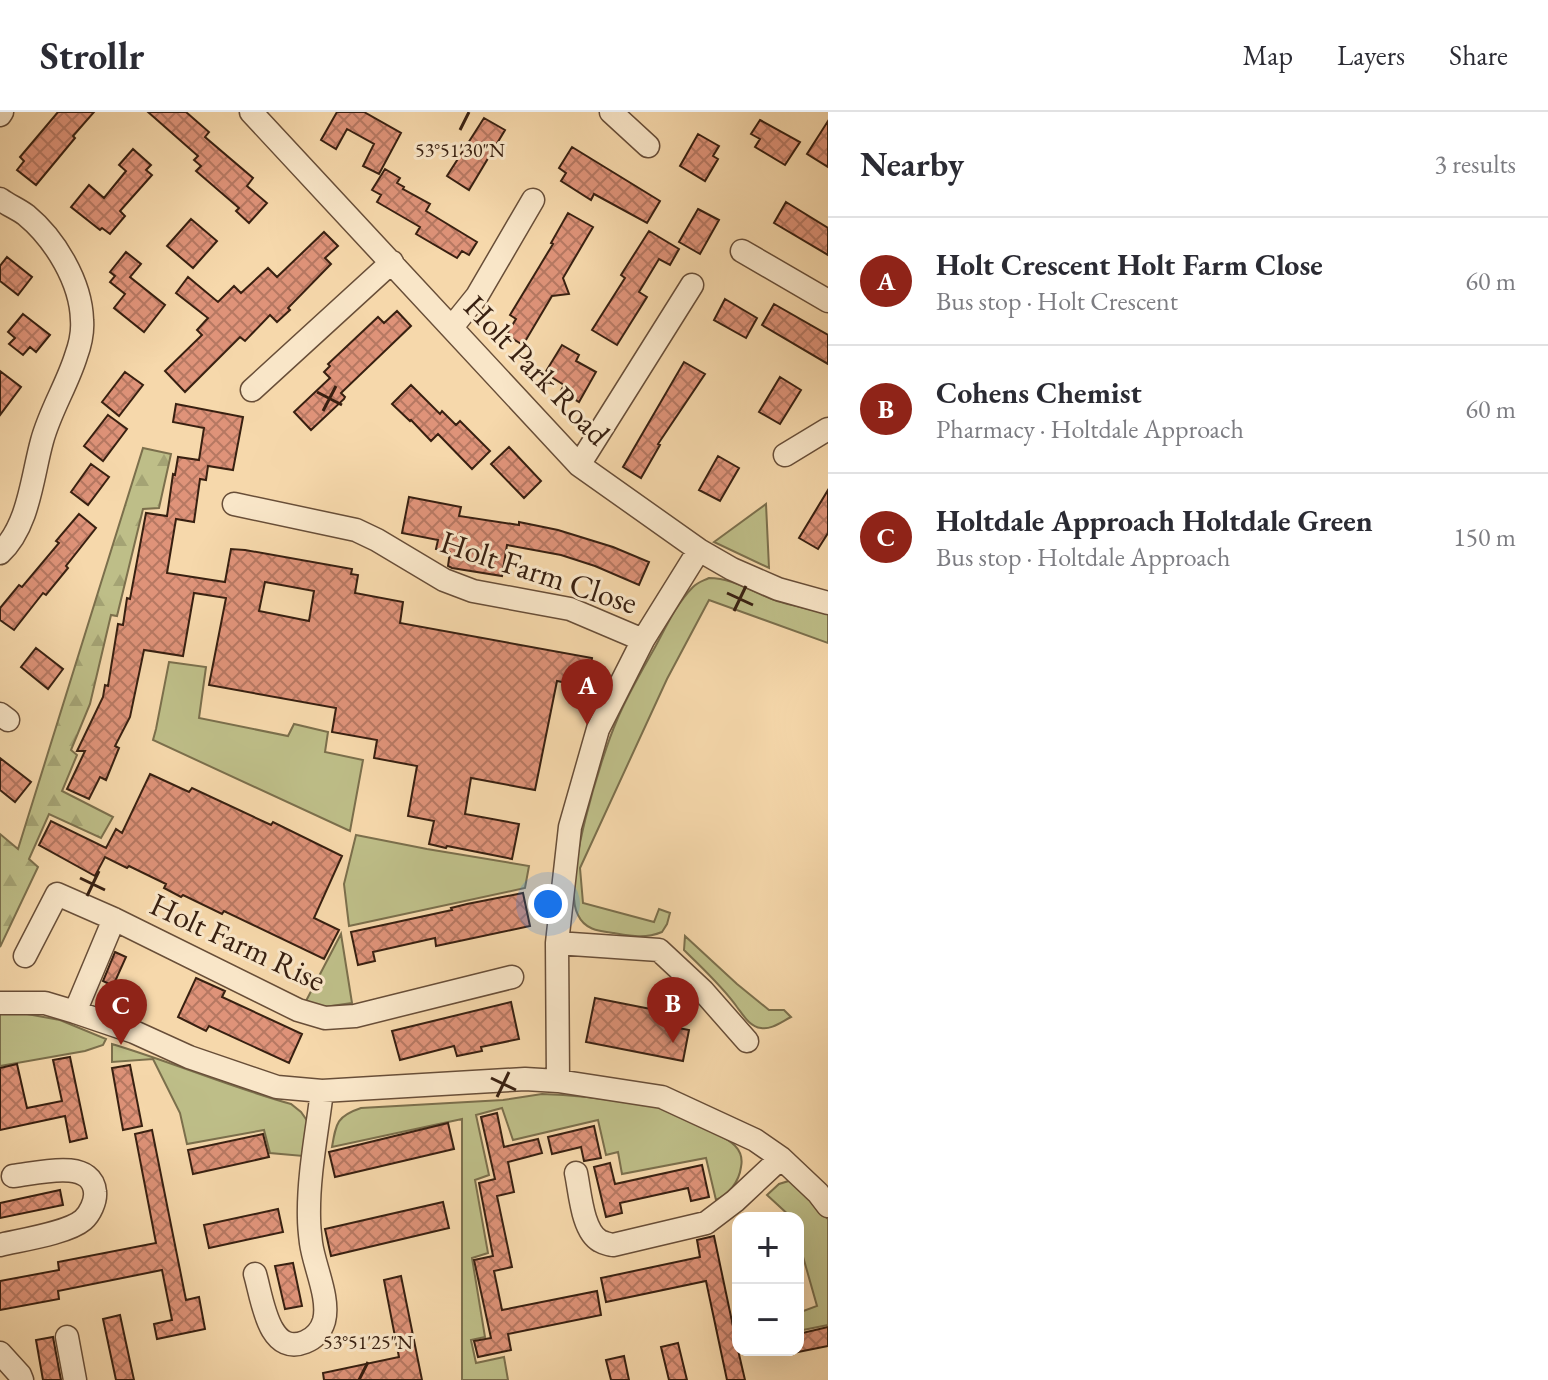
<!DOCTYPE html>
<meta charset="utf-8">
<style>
body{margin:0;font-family:"EB Garamond",serif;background:#f2f2f3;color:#2b2b33}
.controls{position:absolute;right:24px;bottom:24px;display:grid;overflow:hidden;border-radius:16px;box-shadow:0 8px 32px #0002}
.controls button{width:72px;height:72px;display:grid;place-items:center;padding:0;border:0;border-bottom:2px solid #e1e1e2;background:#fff;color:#2b2b33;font:40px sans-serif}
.you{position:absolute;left:548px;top:792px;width:28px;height:28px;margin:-20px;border:6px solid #fff;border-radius:50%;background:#1a73e8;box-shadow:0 0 0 12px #1a73e833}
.badge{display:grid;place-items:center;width:52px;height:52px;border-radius:50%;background:#8f2418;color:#fff;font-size:26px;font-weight:700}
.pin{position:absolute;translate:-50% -66px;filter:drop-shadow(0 2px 4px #0008)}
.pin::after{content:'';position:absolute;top:42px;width:28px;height:24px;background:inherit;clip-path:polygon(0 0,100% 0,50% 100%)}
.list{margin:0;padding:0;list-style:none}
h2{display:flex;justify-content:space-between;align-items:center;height:104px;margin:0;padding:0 32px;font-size:34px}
h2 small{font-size:26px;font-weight:400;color:#7c7c81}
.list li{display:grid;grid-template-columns:52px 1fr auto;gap:24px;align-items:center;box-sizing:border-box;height:128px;padding:0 32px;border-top:2px solid #e1e1e2}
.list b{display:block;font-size:30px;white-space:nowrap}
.list p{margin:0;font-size:26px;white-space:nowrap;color:#7c7c81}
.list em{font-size:26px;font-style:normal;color:#7c7c81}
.map{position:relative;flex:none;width:828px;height:1268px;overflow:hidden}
header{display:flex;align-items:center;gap:48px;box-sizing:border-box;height:112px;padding:0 40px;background:#fff;border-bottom:2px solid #e1e1e2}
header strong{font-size:38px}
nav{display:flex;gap:44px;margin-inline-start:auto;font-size:28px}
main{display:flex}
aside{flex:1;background:#fff}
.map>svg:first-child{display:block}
.green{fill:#bebe88;stroke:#7b6f4c;stroke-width:2}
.forest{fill:url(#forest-firs);stroke:#7b6f4c;stroke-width:2}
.building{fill:url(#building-cross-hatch);stroke:#382011;stroke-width:2;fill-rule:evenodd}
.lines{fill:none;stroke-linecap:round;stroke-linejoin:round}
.minor-casing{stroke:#684e38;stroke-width:25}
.minor{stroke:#f9e6c8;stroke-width:22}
.ticks{fill:none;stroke:#382011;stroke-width:3}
.labels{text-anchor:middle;stroke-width:6;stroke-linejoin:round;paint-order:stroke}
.street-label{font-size:32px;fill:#382011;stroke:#f9e6c8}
.ticks-label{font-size:20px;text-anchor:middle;fill:#382011;stroke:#f9e6c8;stroke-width:6;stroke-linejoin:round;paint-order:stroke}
</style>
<header>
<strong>Strollr</strong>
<nav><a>Map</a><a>Layers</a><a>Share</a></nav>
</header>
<main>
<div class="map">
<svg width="828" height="1268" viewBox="0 0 828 1268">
<defs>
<pattern id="forest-firs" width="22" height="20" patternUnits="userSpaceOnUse" patternTransform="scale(2)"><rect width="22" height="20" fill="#bebe88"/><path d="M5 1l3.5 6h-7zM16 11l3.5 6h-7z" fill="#a4a374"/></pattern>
<pattern id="building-cross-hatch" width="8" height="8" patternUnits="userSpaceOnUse" patternTransform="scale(2)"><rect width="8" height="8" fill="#df9379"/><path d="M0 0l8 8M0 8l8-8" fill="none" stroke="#b67862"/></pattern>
</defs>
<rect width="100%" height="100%" fill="#f6d8ab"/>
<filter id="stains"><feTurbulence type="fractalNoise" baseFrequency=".0025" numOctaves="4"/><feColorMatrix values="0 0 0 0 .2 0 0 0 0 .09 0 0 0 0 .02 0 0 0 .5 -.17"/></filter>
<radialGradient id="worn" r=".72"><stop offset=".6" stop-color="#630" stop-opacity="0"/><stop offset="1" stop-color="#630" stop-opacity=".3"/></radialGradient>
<path class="green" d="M766,392L769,456L714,430Z
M709,466C734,466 753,481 777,489C794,494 811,497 828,502V531L709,488L667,567L580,756L583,791L654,810L659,797L670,801L667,812L662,820C645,827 631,824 614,821C599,819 585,818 578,803C561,772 602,642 617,608C627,584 641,560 654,537C665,517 676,492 693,475C698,470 703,469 709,466Z
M169,550L206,555L199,606L288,624L294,612L328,620L325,640L363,648L350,719L153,628L156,617Z
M356,723L427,737L529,754L525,776L349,814L344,772Z
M341,822L352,891L324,895L306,889Z
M685,824L737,872L769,898H784L791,905C781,910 771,918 761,916C750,915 743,903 737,895C722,874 703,857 684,838Z
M0,899L27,902L60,908L106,927L103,933L85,939L0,954Z
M112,932C172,950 230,975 291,992L301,1000L308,1010L303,1044L270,1041L264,1018L187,1032L180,1001L153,947L112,950Z
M542,982C575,983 607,987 640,992C650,994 660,995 670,998C685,1004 700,1012 714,1020C729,1028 745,1036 741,1055C739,1070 729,1082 716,1088L706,1046L622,1062L618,1040L606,1043L598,1008L513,1028L502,996L476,1003L489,1063L475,1068L488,1141L472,1146L485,1225L471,1228L476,1251L504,1245L508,1268H462V1007L332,1035C336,1011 337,1004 361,996L503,988Z
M792,1068L828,1107V1213L798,1219V1201L817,1194L798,1127V1106H792L767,1083L779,1072Z"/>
<path class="forest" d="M143,336L171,342L159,396L143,397L117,504L111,503L90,592L71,638L77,643L62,679L113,705L101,726L49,702L29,747L38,755L0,835V722L18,737Z"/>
<path class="building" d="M58,0H94L73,24L75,26L36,73L17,58L24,49L20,45Z
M148,0H186L209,20L205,25L253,66L247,74L267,91L249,111L236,99L239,96L196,59L201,54L194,48L198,44Z
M337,0H364L401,21L379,62L363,54L374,32L347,17L336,37L321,28Z
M484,6L505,18L469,78L447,64Z
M760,8L800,30L785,53L755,35L760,27L751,22Z
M828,9V55L807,42Z
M698,22L719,34L713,44L718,47L705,69L680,54Z
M572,35L660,89L647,111L594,82L591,88L561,69L566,61L559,56Z
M133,37L151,53L146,58L152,63L120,99L125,104L110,122L102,116L100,118L71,95L89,73L104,86L126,59L119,53Z
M385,57L400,66L397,71L404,75L403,77L430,92L426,99L477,130L469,143L462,139L457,146L416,122L420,115L377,90L381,83L372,78Z
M786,90L828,116V143L774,111Z
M698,97L719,108L700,142L679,130Z
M568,101L593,115L563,166L569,182L552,184L523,233L506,223L516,207L510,203L553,132L551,131Z
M191,107L217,129L193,156L167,134Z
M649,119L679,137L670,153L659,147L639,180L647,185L617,233L592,218L625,166L621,163Z
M324,120L338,134L325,146L331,152L288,196L290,198L277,210L270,203L245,229L240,225L185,280L165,259L202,223L197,218L208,206L176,181L188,165L218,190L234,174L241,181L268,156L277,165Z
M126,140L141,152L130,165L165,193L144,220L114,196L125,182L110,170L115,164L110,160Z
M7,145L32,165L18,183L0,169V154Z
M725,187L757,206L746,226L714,208Z
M774,192L828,223V252L762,213Z
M397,199L411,214L341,281L345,285L344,287L311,318L294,300L330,266L324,260L330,254L328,252L378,205L384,211Z
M23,202L50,223L36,240L30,235L23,243L9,232L15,226L8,220Z
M562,233L579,243L576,249L596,260L579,290L561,279L564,273L545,261Z
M684,250L705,262L658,332L660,333L641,366L623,355Z
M0,259L21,275L0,303Z
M125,260L143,273L119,304L102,290Z
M780,265L801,278L780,312L759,300Z
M411,273L440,302L442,299L456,313L460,309L490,339L472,357L438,322L431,329L411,308L410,309L392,292Z
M176,292L243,305L233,358L208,354L206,368L200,367L194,410L176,407L167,461L225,470L231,437L245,438L352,457L351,462L358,463L355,481L403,490L400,511L592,546L587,575L557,569L535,678L471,666L465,702L519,712L512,747L447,734L446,736L429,732L434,709L408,704L417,654L374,646L377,628L332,620L336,596L209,573L226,486L194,481L183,544L144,538L130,605L115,634L119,636L106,668L100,665L89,687L67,677L85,639H77L103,585L105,573L108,574L118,512L123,513L127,486L130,487L146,401L167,404L173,362L175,363L178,345L199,348L204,316L173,310ZM265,470L314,479L309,509L259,499Z
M108,303L127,317L103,349L84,334Z
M509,335L541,369L524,386L491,352Z
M718,344L739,356L720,389L699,378Z
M91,352L109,365L88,393L71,380Z
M828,378V421L818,437L799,426Z
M409,385L461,395L459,404L519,413V410L558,418L613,435L649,450L639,473L595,454L561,443L507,433L502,464L452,456L448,454L450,440L436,437L438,428L402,421Z
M79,402L96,416L66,454L68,456L46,483L43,481L14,518L0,508V496L19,473L22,475L59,431L56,429Z
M36,536L63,557L48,577L21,555Z
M0,646L31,670L15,690L0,678Z
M150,662L189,680L192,676L271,713L273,710L342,744L314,806L339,818L324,847L224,799L222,802L183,783L181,785L164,776L166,772L129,754L127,756L105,745L95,764L39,733L51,709L106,736L116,717L122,721Z
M523,781L530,814L436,834L435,826L373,840L375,849L358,853L351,820L452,798L451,796L467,792Z
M115,840L126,845L113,874L103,869Z
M196,866L225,879L222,885L302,922L289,951L209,914L206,919L178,905Z
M595,886L666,900L663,913L689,918L683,949L586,930Z
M511,890L519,927L481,935L482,939L457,944L454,934L400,948L392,919Z
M70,945L87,1026L70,1030L65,1004L0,1018V956L17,952L27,996L62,989L53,948Z
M130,953L142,1014L123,1018L112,956Z
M497,1001L504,1035L538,1027L542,1041L508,1050L514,1080L497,1084L512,1155L494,1159L502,1198L597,1179L601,1203L508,1222L511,1238L478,1245L474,1229L491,1226L474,1148L493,1144L479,1071L495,1067L481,1005Z
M448,1011L454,1037L335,1065L329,1040Z
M594,1014L601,1046L584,1049L581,1035L552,1042L548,1025Z
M152,1018L186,1188L199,1185L205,1217L157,1227L154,1212L172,1208L162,1158L58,1179L59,1187L0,1198V1169L59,1158L58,1150L156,1131L135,1022Z
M263,1022L269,1045L193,1062L188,1038Z
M610,1051L615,1072L702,1053L709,1085L691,1089L688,1076L620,1091L622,1101L606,1105L594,1055Z
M60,1078L63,1093L0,1106V1091Z
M443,1090L449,1116L331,1144L325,1117Z
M278,1097L283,1120L209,1136L204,1113Z
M714,1124L738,1238L745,1268H727L706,1169L606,1190L601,1166L700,1145L697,1128Z
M293,1151L302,1194L285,1197L275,1154Z
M401,1164L422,1268H324L323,1261L399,1245L384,1168Z
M120,1203L134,1268H116L103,1207Z
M828,1215V1234L798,1240V1222Z
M53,1225L61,1268H43L36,1228Z
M678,1231L687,1268H669L661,1235Z
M624,1244L629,1268H611L606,1248Z"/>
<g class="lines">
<defs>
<path id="minor" d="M251,0L579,353L699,438L732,457L778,477L828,491
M611,0L648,34
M0,3L2,0
M0,87C8,93 18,97 26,103C55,127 81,170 82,208C83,220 80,233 76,244C67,273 50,299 42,329C32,365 29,414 0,441
M742,139L828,189
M452,215L477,184L533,88
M252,278L392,150
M785,343L828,317
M579,353L692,173
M234,392L356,418L377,428L444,468L473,479L570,497L643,528
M0,602L8,608
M557,831L659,838L703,879L747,929
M25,844L57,782L114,807L298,898L325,906L355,904L512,865
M0,891H45L75,900L134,920L189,945L277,975L322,979L525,967L558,969L662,985L755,1028L781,1046L818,1081L828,1094
M75,900L114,807
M558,969L557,831L570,715L598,617L643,528L699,438
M576,1061C580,1079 582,1119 600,1129C601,1130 611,1133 613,1133L706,1111L735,1089L781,1046
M0,1133C21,1128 68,1121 83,1108C90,1102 96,1089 95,1080C92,1045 35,1062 13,1064
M255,1162C262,1185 268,1245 305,1230C315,1226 321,1219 324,1209C330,1186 314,1154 311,1131C310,1123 309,1114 309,1106C308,1064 317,1021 322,979
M67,1225L75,1268
M0,1241L20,1263L22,1268"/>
</defs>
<use href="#minor" class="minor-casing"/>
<use href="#minor" class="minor"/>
</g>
<path class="ticks" d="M460,18L469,0M317,280L342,293M323,299L336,274M727,481L753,493M734,499L746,474M80,766L105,778M87,784L99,759M491,966L516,978M497,985L509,960M359,1268L368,1250"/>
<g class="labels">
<g class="street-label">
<text transform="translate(537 258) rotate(46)" y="11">Holt Park Road</text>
<text transform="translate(539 460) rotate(18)" y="11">Holt Farm Close</text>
<text transform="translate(238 830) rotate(25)" y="11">Holt Farm Rise</text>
</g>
</g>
<g class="ticks-label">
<text x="460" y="45">53°51'30"N</text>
<text x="368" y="1237">53°51'25"N</text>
</g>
<rect width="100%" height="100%" filter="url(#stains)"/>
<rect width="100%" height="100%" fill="url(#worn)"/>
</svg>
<div class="controls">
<button>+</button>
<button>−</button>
</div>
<div class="you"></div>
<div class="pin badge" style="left:587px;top:613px">A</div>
<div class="pin badge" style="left:673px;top:931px">B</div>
<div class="pin badge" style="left:121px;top:933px">C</div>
</div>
<aside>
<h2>Nearby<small>3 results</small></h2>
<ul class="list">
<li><span class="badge">A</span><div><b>Holt Crescent Holt Farm Close</b><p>Bus stop · Holt Crescent</p></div><em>60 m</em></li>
<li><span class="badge">B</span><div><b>Cohens Chemist</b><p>Pharmacy · Holtdale Approach</p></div><em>60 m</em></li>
<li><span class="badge">C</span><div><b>Holtdale Approach Holtdale Green</b><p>Bus stop · Holtdale Approach</p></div><em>150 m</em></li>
</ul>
</aside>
</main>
